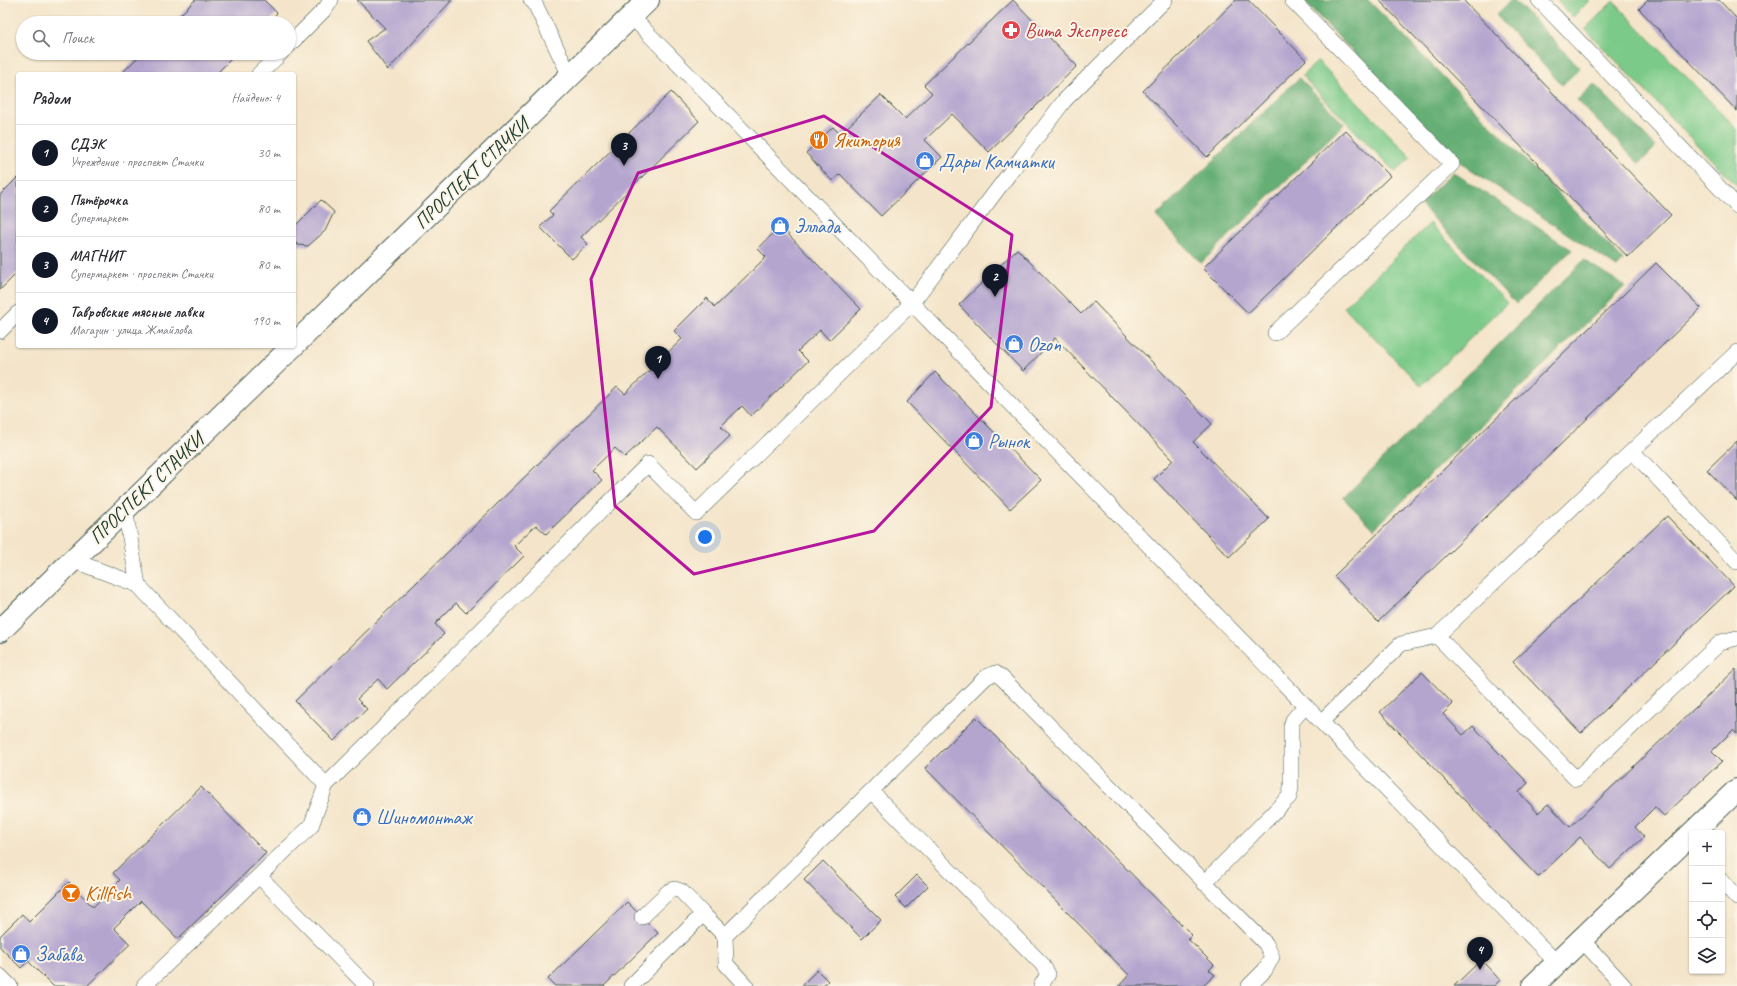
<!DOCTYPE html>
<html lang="ru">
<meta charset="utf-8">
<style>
body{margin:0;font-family:Caveat,sans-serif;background:#f7f7f7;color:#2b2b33}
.controls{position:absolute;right:12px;bottom:12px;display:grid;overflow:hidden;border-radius:4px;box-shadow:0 1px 3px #0004}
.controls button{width:36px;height:36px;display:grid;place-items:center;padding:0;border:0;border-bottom:1px solid #e1e1e2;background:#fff;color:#2b2b33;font:20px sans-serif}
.you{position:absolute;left:705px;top:537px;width:14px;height:14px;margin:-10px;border:3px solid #fff;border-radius:50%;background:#1a73e8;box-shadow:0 0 0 6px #1a73e833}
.badge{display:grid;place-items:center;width:26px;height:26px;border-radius:50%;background:#111827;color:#fff;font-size:13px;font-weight:700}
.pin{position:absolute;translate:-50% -33px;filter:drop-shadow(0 1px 2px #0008)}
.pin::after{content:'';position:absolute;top:21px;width:14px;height:12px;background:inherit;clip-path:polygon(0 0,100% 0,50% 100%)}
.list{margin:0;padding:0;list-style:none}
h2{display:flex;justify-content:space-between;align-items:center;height:52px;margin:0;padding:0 16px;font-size:17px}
h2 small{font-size:13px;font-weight:400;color:#7c7c81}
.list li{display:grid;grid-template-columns:26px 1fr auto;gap:12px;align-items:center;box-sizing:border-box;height:56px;padding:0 16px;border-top:1px solid #e1e1e2}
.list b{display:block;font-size:15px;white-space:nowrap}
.list p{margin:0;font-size:13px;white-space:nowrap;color:#7c7c81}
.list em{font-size:13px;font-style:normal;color:#7c7c81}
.icon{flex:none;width:22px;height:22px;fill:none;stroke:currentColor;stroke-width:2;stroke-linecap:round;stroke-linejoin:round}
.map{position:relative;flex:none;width:1737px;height:986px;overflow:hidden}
.search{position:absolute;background:#fff;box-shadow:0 1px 3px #0004;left:16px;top:16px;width:280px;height:44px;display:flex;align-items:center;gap:10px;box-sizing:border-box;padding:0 14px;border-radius:22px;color:#7c7c81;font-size:15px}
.panel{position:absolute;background:#fff;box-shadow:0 1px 3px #0004;left:16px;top:72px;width:280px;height:276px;border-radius:4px}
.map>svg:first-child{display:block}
.green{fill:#7cca89;stroke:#4e845e}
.forest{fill:#65ae75;stroke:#427654}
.building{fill:#b4a5cf}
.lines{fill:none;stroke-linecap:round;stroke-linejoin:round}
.lane-casing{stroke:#3f564a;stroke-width:16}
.street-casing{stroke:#3f564a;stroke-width:24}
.primary-casing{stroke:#3f564a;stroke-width:24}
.lane{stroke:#fff;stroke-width:15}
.street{stroke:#fff;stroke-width:22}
.primary{stroke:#fff;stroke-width:22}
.marked{fill:none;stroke:#b5179e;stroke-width:3;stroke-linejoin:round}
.labels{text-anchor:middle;stroke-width:4;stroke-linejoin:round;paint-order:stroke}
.health-label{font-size:20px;fill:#be3a42;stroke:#fcf5e5;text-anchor:start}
.food-label{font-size:20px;fill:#c56008;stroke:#fcf5e5;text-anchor:start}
.shop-label{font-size:20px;fill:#366cbe;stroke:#fcf5e5;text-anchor:start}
.street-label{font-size:20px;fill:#1f3d34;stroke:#fcf5e5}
</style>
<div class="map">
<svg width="1737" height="986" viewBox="0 0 1737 986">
<rect width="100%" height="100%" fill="#fcf5e5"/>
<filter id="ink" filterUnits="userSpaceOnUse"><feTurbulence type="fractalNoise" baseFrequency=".025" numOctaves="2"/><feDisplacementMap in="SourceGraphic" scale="8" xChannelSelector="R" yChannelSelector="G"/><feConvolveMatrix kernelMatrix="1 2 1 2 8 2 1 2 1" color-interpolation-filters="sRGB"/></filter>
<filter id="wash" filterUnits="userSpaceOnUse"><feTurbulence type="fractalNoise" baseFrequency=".012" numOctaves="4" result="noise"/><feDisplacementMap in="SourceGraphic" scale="16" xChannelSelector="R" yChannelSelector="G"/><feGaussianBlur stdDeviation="0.9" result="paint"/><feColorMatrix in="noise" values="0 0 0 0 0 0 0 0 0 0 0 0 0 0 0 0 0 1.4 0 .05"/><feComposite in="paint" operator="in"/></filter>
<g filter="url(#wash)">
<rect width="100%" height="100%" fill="#f4e5ca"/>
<path class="green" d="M1557,0H1590L1573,17Z
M1613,1L1737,129V186L1585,29Z
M1318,61L1411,157L1395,172L1302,76Z
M1430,223L1507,303L1421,386L1344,307Z"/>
<path class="forest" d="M1303,0H1368L1623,260L1617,267L1457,160Z
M1511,0H1514L1580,68L1562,85L1496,15Z
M1299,78L1344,124L1201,263L1156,216Z
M1594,84L1656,147L1639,164L1577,100Z
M1453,172L1572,250L1516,304L1420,204Z
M1584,260L1625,286L1374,529L1343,498Z"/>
<g id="blocks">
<path class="building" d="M195,0H264L277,13L268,23H172Z
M357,0H452L388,70L366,41L385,28Z
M1013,0L1077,66L989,152L952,114L925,140L942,157L881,216L840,174L832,181L806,153L833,127L840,134L881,95L905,119L932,93L924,85Z
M1236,0H1248L1306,60L1207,157L1143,91Z
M1379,0H1463L1671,215L1628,257Z
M1648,0H1719L1737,19V111L1639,9Z
M142,53H237L216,74H121Z
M671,92L699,121L581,237L588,244L572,259L540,227L553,215L549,211Z
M1345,130L1390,176L1248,313L1203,268Z
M18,177V272L0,290V195Z
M321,200L334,212L325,231L308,246L298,245L294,241V227Z
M780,226L861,309L829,340L820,330L798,351L808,361L751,416L742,406L721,426L730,436L697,468L657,427L625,457L615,448L592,470L602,480L546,534L536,525L514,546L524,556L466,613L456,603L435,624L444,634L387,689L378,679L357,699L367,709L334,741L295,701L617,387L625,394L682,339L674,331L707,298L715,307L766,257L758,249Z
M1017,249L1081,314L1094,302L1212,424L1193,442L1269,519L1229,557L1154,479L1173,460L1055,338L1023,371L959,305Z
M1656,263L1701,308L1378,622L1334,576Z
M935,372L1041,480L1010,509L907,402Z
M1737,441V501L1707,470Z
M1667,516L1734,586L1581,733L1513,662Z
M1736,669L1737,734L1733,730L1712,751L1722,761L1664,816L1655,807L1635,827L1644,837L1610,869L1580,837L1538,877L1380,712L1422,672L1453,704L1443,714L1463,735L1473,726L1528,783L1519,792L1538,813L1548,804L1570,827Z
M976,717L1192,935L1188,939L1214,965L1209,970L1215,975L1203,986H1119L1129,975L925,768Z
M201,787L266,853L178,939L141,901L114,928L130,944L87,986H53L28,961L21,968L0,947V936L22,914L29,922L69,882L93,907L120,880L113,873Z
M823,861L881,920L862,939L804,880Z
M917,875L928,886L906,908L895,897Z
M627,902L658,933L604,986H555L548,979Z
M1481,960L1500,980L1494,986H1454Z
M817,970L828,981L823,986H801Z"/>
</g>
</g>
<g filter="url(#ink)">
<use href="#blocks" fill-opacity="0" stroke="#3f564a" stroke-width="1"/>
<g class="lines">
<defs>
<path id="lane" d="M531,0L534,2L570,76
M1539,0L1737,206
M631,16L1557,963
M289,45L326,8L331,0
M259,74L281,53
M0,331L18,313
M1275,333L1452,164L1292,0
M1632,451L1737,352
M72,560L138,585L125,509
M138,585L326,785
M1437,636L1576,779L1721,642L1737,638
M1321,722L1401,644L1437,636L1632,451L1737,562
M871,791L1042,964L1048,974L1041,986
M259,876L367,986
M1722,881L1737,898
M1204,883L1289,797L1291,788V726L1293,720L1305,706
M642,917L669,891L675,889L681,891L703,914
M725,936L726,964L746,986
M1581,939L1624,986
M0,976L10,986
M144,986L311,826L326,785L648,464L696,513L911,304L1064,101L1165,0
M631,986L703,914L725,936L986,677L995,673L1001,677L1266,944L1272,957L1265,970L1249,986"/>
<path id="street" d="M1533,986L1737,790"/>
<path id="primary" d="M294,345L648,0
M0,631L293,346"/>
</defs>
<use href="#lane" class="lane-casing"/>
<use href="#street" class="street-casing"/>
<use href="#primary" class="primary-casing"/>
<use href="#lane" class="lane"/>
<use href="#street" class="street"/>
<use href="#primary" class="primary"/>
</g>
</g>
<path class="marked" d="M824,116L1012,235L991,407L874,531L694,574L615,506L591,279L638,173Z"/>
<defs>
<symbol id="pharmacy-disc" viewBox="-11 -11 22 22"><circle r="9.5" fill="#e0444e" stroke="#fcf5e5"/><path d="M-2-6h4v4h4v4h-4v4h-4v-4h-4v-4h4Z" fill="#fff"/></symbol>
<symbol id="restaurant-disc" viewBox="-11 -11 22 22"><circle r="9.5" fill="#e8710a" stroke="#fcf5e5"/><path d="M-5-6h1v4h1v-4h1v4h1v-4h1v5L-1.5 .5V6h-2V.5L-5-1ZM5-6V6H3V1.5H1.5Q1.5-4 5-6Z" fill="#fff"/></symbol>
<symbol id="shop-disc" viewBox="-11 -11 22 22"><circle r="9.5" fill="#3f7fe0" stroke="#fcf5e5"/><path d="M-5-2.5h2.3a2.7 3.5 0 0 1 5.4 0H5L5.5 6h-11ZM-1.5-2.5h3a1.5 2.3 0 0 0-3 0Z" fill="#fff"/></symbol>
<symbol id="bar-disc" viewBox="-11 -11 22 22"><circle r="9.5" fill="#e8710a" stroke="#fcf5e5"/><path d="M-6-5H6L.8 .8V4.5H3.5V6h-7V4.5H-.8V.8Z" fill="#fff"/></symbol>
</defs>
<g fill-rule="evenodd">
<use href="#pharmacy-disc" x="1000" y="19" width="22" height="22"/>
<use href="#restaurant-disc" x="808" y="129" width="22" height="22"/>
<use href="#shop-disc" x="914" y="150" width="22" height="22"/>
<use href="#shop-disc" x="769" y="215" width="22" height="22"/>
<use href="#shop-disc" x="1003" y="333" width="22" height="22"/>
<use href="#shop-disc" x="963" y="430" width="22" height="22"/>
<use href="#shop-disc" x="351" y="806" width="22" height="22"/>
<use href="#bar-disc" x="60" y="882" width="22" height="22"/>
<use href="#shop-disc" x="10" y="943" width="22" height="22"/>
</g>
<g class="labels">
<g class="health-label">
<text x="1025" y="37">Вита Экспресс</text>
</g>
<g class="food-label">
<text x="833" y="147">Якитория</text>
<text x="85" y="900">Killfish</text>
</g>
<g class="shop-label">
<text x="939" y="168">Дары Камчатки</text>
<text x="794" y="233">Эллада</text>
<text x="1028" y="351">Ozon</text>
<text x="988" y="448">Рынок</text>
<text x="376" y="824">Шиномонтаж</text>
<text x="35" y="961">Забава</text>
</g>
<g class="street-label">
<text transform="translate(471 173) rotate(-44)" y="7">ПРОСПЕКТ СТАЧКИ</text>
<text transform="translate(146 488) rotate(-44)" y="7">ПРОСПЕКТ СТАЧКИ</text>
</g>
</g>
</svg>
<div class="controls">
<button>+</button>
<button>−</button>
<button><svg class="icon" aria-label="locate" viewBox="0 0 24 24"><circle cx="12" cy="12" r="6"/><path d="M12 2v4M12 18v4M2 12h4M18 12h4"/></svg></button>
<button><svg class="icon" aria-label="layers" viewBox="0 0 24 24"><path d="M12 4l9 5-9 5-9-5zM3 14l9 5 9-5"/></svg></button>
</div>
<div class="you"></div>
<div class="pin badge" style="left:658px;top:379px">1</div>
<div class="pin badge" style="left:995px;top:297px">2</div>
<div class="pin badge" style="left:624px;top:166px">3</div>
<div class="pin badge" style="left:1480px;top:970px">4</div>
<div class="search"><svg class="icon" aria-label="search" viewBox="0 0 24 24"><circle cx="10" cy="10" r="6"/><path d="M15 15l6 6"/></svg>Поиск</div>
<section class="panel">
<h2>Рядом<small>Найдено: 4</small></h2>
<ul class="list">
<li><span class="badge">1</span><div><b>СДЭК</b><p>Учреждение · проспект Стачки</p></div><em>30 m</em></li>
<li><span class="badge">2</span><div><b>Пятёрочка</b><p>Супермаркет</p></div><em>80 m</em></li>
<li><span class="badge">3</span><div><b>МАГНИТ</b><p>Супермаркет · проспект Стачки</p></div><em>80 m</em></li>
<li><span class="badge">4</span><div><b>Тавровские мясные лавки</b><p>Магазин · улица Жмайлова</p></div><em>190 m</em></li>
</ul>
</section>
</div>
